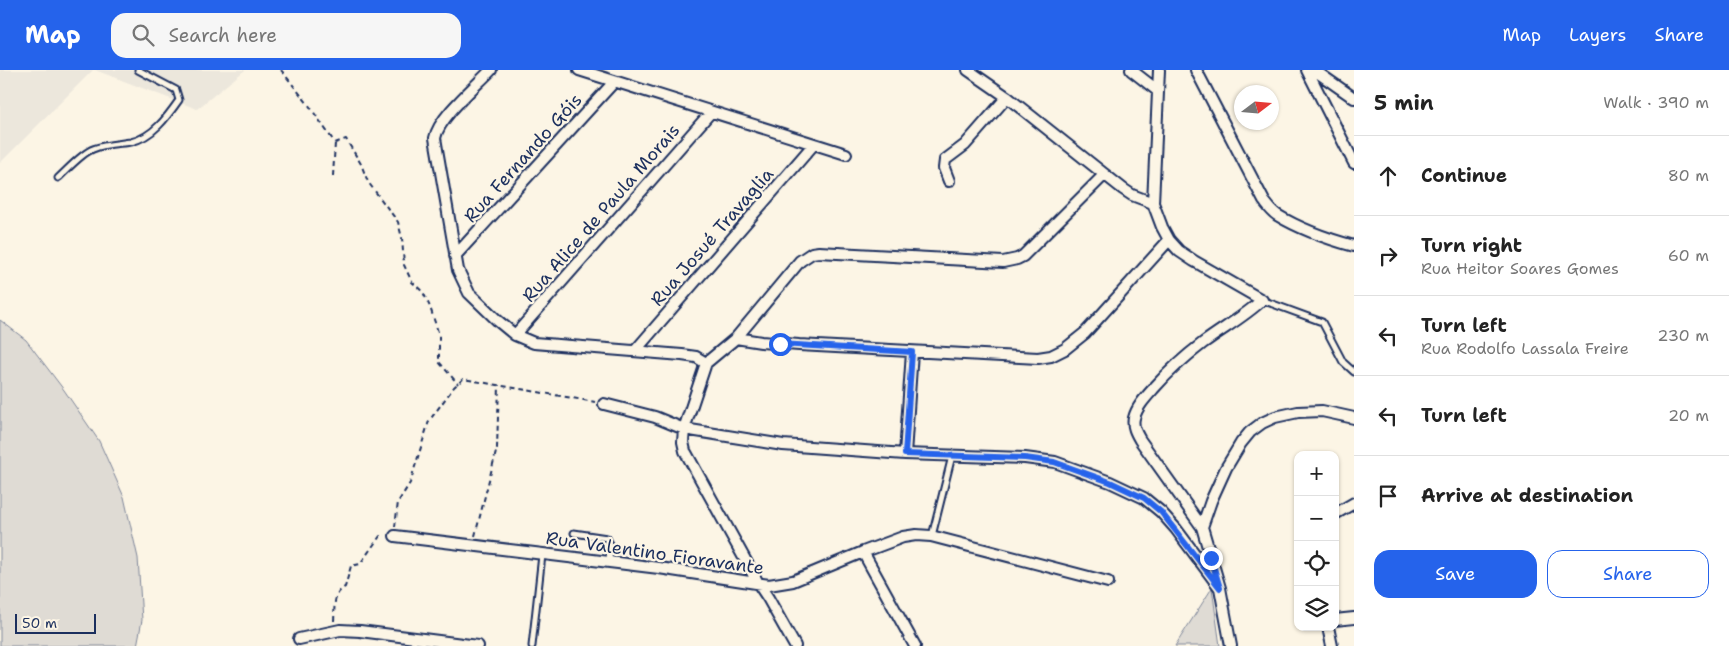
<!DOCTYPE html>
<meta charset="utf-8">
<style>
body{margin:0;font-family:"Shantell Sans",sans-serif;background:#f6f6f6;color:#222}
.controls{position:absolute;right:15px;bottom:15px;display:grid;overflow:hidden;border-radius:10px;box-shadow:0 1px 4px #0004}
.controls button{width:45px;height:45px;display:grid;place-items:center;padding:0;border:0;border-bottom:1px solid #e0e0e0;background:#fff;color:#222;font:25px sans-serif}
.compass{position:absolute;left:1234px;top:15px;width:45px;height:45px;border-radius:50%;background:#fff;box-shadow:0 1px 4px #0004;rotate:74deg}
.scale{position:absolute;left:15px;bottom:12px;width:81px;box-sizing:border-box;padding-left:5px;border:2px solid #1b2f5e;border-top:0;font-size:14px;line-height:18px;white-space:nowrap;color:#1b2f5e;-webkit-text-stroke:4px #fcf5e5;paint-order:stroke}
.stop{position:absolute;width:15px;height:15px;margin:-11px;border:4px solid #2563eb;border-radius:50%;background:#fff}
.stop.end{background:#2563eb;border-color:#fff;box-shadow:0 1px 5px #0008}
.list{margin:0;padding:0;list-style:none}
h2{display:flex;justify-content:space-between;align-items:center;height:65px;margin:0;padding:0 20px;font-size:21px}
h2 small{font-size:16px;font-weight:400;color:#767676}
.list li{display:grid;grid-template-columns:32px 1fr auto;gap:15px;align-items:center;box-sizing:border-box;height:80px;padding:0 20px;border-top:1px solid #e0e0e0}
.list b{display:block;font-size:19px;white-space:nowrap}
.list p{margin:0;font-size:16px;white-space:nowrap;color:#767676}
.list em{font-size:16px;font-style:normal;color:#767676}
.actions{display:flex;gap:10px;padding:15px 20px}
.actions a{flex:1;padding:11px 0;border:1px solid #2563eb;border-radius:15px;text-align:center;font-size:18px;color:#2563eb}
.actions .main{background:#2563eb;color:#fff}
.icon{flex:none;width:28px;height:28px;fill:none;stroke:currentColor;stroke-width:2;stroke-linecap:round;stroke-linejoin:round}
.map{position:relative;flex:none;width:1354px;height:576px;overflow:hidden}
header{display:flex;align-items:center;gap:30px;box-sizing:border-box;height:70px;padding:0 25px;background:#2563eb;color:#fff}
header strong{font-size:24px}
nav{display:flex;gap:28px;margin-inline-start:auto;font-size:18px}
.search{width:350px;height:45px;background:#f6f6f6;display:flex;align-items:center;gap:12px;box-sizing:border-box;padding:0 18px;border-radius:15px;color:#767676;font-size:19px}
main{display:flex}
aside{flex:1;background:#fff}
.map>svg:first-child{display:block}
.built{fill:#ece7dc}
.green{fill:#dfdbd4;stroke:#7d8599}
.lines{fill:none;stroke-linecap:round;stroke-linejoin:round}
.service-casing{stroke:#1b2f5e;stroke-width:9}
.minor-casing{stroke:#1b2f5e;stroke-width:14}
.path{stroke:#1b2f5e;stroke-width:2;stroke-dasharray:5 4;stroke-linecap:butt}
.service{stroke:#fcf5e5;stroke-width:5}
.minor{stroke:#fcf5e5;stroke-width:10}
.route{stroke:#2563eb;stroke-width:6}
.labels{text-anchor:middle;stroke-width:4.5;stroke-linejoin:round;paint-order:stroke}
.street-label{font-size:18px;fill:#1b2f5e;stroke:#fcf5e5}
</style>
<header>
<strong>Map</strong>
<div class="search"><svg class="icon" aria-label="search" viewBox="0 0 24 24"><circle cx="10" cy="10" r="6"/><path d="M15 15l6 6"/></svg>Search here</div>
<nav><a>Map</a><a>Layers</a><a>Share</a></nav>
</header>
<main>
<div class="map">
<svg width="1354" height="576" viewBox="0 0 1354 576">
<rect width="100%" height="100%" fill="#fcf5e5"/>
<filter id="ink" filterUnits="userSpaceOnUse"><feTurbulence type="fractalNoise" baseFrequency=".02" numOctaves="2"/><feDisplacementMap in="SourceGraphic" scale="10" xChannelSelector="R" yChannelSelector="G"/><feConvolveMatrix kernelMatrix="1 2 1 2 8 2 1 2 1" color-interpolation-filters="sRGB"/></filter>
<g filter="url(#ink)">
<path class="built" d="M0,0H93L0,93Z
M95,0H245L197,39Z"/>
<path class="green" d="M0,250L26,270L64,320L99,371L124,427L138,488L142,550L137,576H0Z
M1212,518L1220,576H1175Z"/>
<g class="lines">
<defs>
<path id="service" d="M58,108C67,100 82,83 93,79C105,74 118,74 131,72C153,67 167,47 179,30L176,20L138,0
M1262,230L1322,252L1343,292L1354,302
M574,463L607,468L610,474L609,492
M932,466L952,386
M532,576L542,485"/>
<path id="minor" d="M491,0C475,17 439,47 435,68L458,200L469,223L498,251L515,265L534,273L682,285L696,287L706,293
M579,0L846,84
M968,0L1007,27L1123,119L1132,125L1153,133
M1131,0L1158,21
M1159,0L1153,133L1162,157L1169,170L1179,181L1194,191L1262,230C1244,247 1223,258 1203,273C1186,286 1170,300 1155,317C1147,326 1137,336 1134,348C1132,356 1136,363 1140,370L1202,457
M1196,0L1264,131C1268,136 1271,141 1277,145C1300,159 1328,169 1354,176
M1307,0L1354,93
M1314,0L1354,28
M949,111L944,98L945,90L965,75L1007,27
M455,186L614,12
M515,265L711,42
M736,268L800,191L812,183L819,182L1003,192L1017,189L1023,186L1104,105
M635,281L814,74
M604,334L655,347L684,359L783,375L905,384L1025,388L1055,392L1110,412L1144,428L1161,442L1176,459L1220,518
M905,384L912,282
M1335,444L1354,433
M395,466L659,498L769,515L793,511L863,482L903,467L916,465L931,466L1108,512
M863,482L915,576
M1335,550L1354,548
M1328,557L1332,576
M299,569L340,560L360,561L478,576
M795,576L768,528L758,513L685,381L683,372L684,359L706,293L736,268L761,272L799,275L1038,288L1051,286L1065,279L1085,263L1169,170
M1231,576L1220,518L1202,457L1211,431L1226,398L1241,373L1250,362L1262,353L1275,347L1298,342L1322,341L1354,348"/>
</defs>
<use href="#service" class="service-casing"/>
<use href="#minor" class="minor-casing"/>
<path class="path" d="M281,0L308,34L335,73
M335,73L346,69L361,94L368,112L398,152L402,168L404,195L412,212L423,222L430,237L439,265V292L458,314
M333,106L335,73
M395,457L398,432L410,413L429,351L454,317L463,309L595,332
M475,466L497,378L499,315
M334,551C335,538 332,524 345,517L351,496L360,494L380,466H384"/>
<use href="#service" class="service"/>
<use href="#minor" class="minor"/>
</g>
</g>
<g class="lines" filter="url(#ink)">
<path class="route" d="M780,274L912,282L905,384L1025,388L1054,392L1110,412L1144,428L1161,442L1220,518L1211,488"/>
</g>
<g class="labels">
<g class="street-label">
<text transform="translate(523 88) rotate(-48)" y="6">Rua Fernando Góis</text>
<text transform="translate(601 143) rotate(-49)" y="6">Rua Alice de Paula Morais</text>
<text transform="translate(712 167) rotate(-49)" y="6">Rua Josué Travaglia</text>
<text transform="translate(655 483) rotate(8)" y="6">Rua Valentino Fioravante</text>
</g>
</g>
</svg>
<div class="controls">
<button>+</button>
<button>−</button>
<button><svg class="icon" aria-label="locate" viewBox="0 0 24 24"><circle cx="12" cy="12" r="6"/><path d="M12 2v4M12 18v4M2 12h4M18 12h4"/></svg></button>
<button><svg class="icon" aria-label="layers" viewBox="0 0 24 24"><path d="M12 4l9 5-9 5-9-5zM3 14l9 5 9-5"/></svg></button>
</div>
<svg class="compass" viewBox="-18 -18 36 36"><path d="M0-13l5 13h-10z" fill="#e53935"/><path d="M0 13l5-13h-10z" fill="#767676"/></svg>
<div class="scale">50 m</div>
<div class="stop" style="left:780px;top:274px"></div>
<div class="stop end" style="left:1211px;top:488px"></div>
</div>
<aside>
<h2>5 min<small>Walk · 390 m</small></h2>
<ul class="list">
<li><svg class="icon" aria-label="ahead" viewBox="0 0 24 24"><path d="M12 20V5M6 11l6-6 6 6"/></svg><div><b>Continue</b></div><em>80 m</em></li>
<li><svg class="icon" aria-label="right" viewBox="0 0 24 24"><path d="M7 20v-9h11M14 6l5 5-5 5"/></svg><div><b>Turn right</b><p>Rua Heitor Soares Gomes</p></div><em>60 m</em></li>
<li><svg class="icon" aria-label="left" viewBox="0 0 24 24"><path d="M17 20v-9H6M10 6l-5 5 5 5"/></svg><div><b>Turn left</b><p>Rua Rodolfo Lassala Freire</p></div><em>230 m</em></li>
<li><svg class="icon" aria-label="left" viewBox="0 0 24 24"><path d="M17 20v-9H6M10 6l-5 5 5 5"/></svg><div><b>Turn left</b></div><em>20 m</em></li>
<li><svg class="icon" aria-label="arrive" viewBox="0 0 24 24"><path d="M6 21V4h12l-3 4 3 4H6"/></svg><div><b>Arrive at destination</b></div></li>
</ul>
<div class="actions"><a class="main">Save</a><a>Share</a></div>
</aside>
</main>
